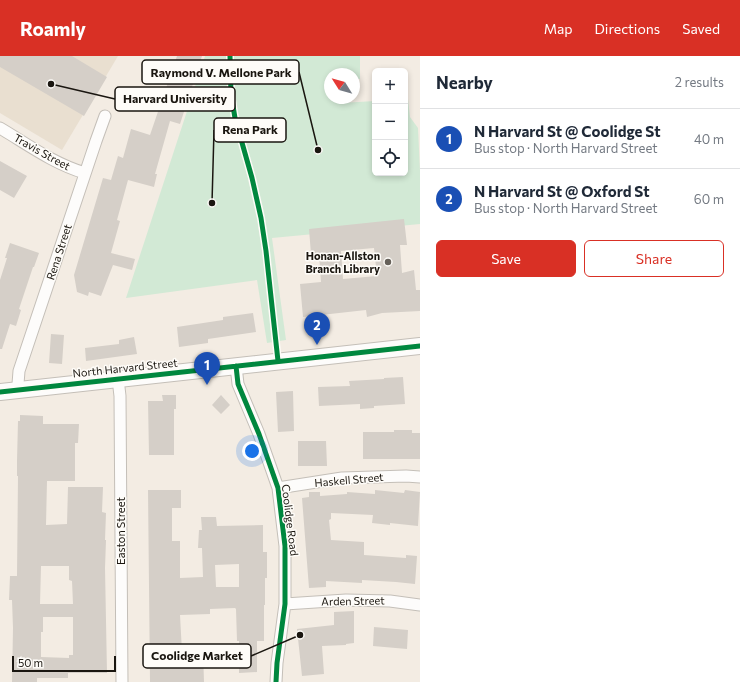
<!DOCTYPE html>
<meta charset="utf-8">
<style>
body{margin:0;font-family:Commissioner,sans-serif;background:#f2f2f3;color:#1f2937}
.controls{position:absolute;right:12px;top:12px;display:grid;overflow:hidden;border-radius:6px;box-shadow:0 2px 6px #0003}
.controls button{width:36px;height:36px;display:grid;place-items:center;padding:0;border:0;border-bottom:1px solid #e0e1e3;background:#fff;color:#1f2937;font:20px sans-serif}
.compass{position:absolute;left:324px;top:12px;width:36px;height:36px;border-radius:50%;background:#fff;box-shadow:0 2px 6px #0003;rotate:307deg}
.scale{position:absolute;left:12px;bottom:10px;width:104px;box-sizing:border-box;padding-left:4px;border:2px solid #1a1610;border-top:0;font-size:11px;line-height:14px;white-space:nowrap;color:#1a1610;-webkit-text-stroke:3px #fefcf8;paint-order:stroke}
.you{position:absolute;left:252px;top:395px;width:14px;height:14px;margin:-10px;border:3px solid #fff;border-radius:50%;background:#1a73e8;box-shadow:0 0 0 6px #1a73e833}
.badge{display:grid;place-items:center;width:26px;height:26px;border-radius:50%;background:#d93025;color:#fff;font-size:13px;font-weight:700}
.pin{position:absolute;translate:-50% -33px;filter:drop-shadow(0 1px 2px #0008)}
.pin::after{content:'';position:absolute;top:21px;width:14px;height:12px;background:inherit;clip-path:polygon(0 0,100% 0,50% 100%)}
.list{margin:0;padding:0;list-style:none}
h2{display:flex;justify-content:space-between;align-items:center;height:52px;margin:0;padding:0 16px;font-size:17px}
h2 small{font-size:13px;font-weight:400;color:#747a83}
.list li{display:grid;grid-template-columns:26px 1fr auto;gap:12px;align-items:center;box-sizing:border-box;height:60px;padding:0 16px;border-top:1px solid #e0e1e3}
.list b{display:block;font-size:15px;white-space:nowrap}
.list p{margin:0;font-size:13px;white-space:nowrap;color:#747a83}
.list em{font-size:13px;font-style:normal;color:#747a83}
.actions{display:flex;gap:8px;padding:12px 16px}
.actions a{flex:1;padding:9px 0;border:1px solid #d93025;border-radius:6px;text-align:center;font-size:14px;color:#d93025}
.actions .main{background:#d93025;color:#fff}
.icon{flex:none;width:22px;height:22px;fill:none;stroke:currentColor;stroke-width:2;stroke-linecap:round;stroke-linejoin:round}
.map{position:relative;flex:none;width:420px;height:626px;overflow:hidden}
header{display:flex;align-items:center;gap:24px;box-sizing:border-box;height:56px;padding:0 20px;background:#d93025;color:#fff}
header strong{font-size:19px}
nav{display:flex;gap:22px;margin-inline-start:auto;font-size:14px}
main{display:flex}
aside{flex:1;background:#fff}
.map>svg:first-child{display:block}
.education{fill:#e9dfd0}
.green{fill:#d2e9d5}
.building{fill:#d5cfc8;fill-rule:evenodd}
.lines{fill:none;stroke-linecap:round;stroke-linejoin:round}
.minor-casing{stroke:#c4bfb8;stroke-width:13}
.secondary-casing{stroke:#c4bfb8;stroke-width:18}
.minor{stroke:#fdfcfb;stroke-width:11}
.secondary{stroke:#fdfcfb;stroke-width:16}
.cycleway-casing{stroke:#fefcf8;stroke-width:8}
.cycleway{stroke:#00873e;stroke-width:5}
.poi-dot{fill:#66615a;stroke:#fefcf8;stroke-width:1.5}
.labels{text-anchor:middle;stroke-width:3;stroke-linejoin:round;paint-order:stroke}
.street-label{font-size:11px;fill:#1a1610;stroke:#fefcf8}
.poi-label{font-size:11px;font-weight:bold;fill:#1a1610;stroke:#fefcf8;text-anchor:end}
.leader{fill:none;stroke:#1a1610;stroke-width:1.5}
.callout-dot{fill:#1a1610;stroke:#fefcf8;stroke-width:1.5}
.callout{fill:#fefcf8;stroke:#1a1610;stroke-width:1.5}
.callout-label{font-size:12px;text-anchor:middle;font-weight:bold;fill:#1a1610}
</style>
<header>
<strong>Roamly</strong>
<nav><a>Map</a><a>Directions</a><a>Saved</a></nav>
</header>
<main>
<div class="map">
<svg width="420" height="626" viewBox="0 0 420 626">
<rect width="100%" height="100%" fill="#f3ece3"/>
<path class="education" d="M0,0H118L62,94L0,57Z"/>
<path class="green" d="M205,0H360V23H354V18H330V42H340L341,47L375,45V117H405V43H408L410,61L418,72L420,115V168L272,182L286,284L267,287L257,224L126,242Z"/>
<path class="building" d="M0,0H72L107,21L84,60L0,11Z
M177,0H202L180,68L170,65L155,118H157L154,131L128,124L117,164L120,165L111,197L135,203L132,214L113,209L101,240L89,236L88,240L77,236L74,219L103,122L111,124L118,100L123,102L131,73L150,79Z
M0,105L27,120L14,142L0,134Z
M404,163L407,189H400L402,217L414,214L416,234H420V255L382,257L367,261L366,254L303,261L300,228L321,226L319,198H311L309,173ZM374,192L377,220L343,223L341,195Z
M10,187L39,197L34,211H33L19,253L21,254L16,270L10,268L2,293H0V224L7,202H5Z
M253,257L256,276L208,283V287L179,291L177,271L223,264V261Z
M51,278L64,279L62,308L49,307Z
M134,281L137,298L86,305L85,292L119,288V284Z
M403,321L405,348L374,350V352L360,353V348L319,350L318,331L350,330L349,325L384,323V322Z
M293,335L294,375L278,376L276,336Z
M162,339H176V353H174V399H149L148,345H163Z
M221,339L230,349L221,358L212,349Z
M20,359L43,360V368H79L78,387H75V425H47L46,469L67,468L68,431H103L102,456L106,457L105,484H106L105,512L107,617H68V622H37V626H12L13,572L12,544H9L10,520H17L18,420H17V405L18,365H20ZM41,510H69V524L72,525L73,548H40ZM43,561H73V599H69V602L41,601V576H43Z
M394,374H412V377H420V403H363V376H394Z
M298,385H326L327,410H298Z
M148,434H181V452H172V485H180V522L203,521L202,492H198L199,474H202L201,461H216L217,470L263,469V496H267V522H265V549H264V585H257V616L239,617V585H237L236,553L235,552L210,553V558L180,559L182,596L203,595L204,626H150ZM239,508V531H216L215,509Z
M375,434L404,437L405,434L420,436L418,470L390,467V469L372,467L373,459L331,457V463L329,464L331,484L364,486V499L406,502V499L417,500L415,528L396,526L362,524V527L326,525V531L309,532L302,442L309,441V436H320V440L347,438V436L375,438Z
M354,555V587L346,588V589L322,590L324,618L302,620L297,573L334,569V556Z
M374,571L408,574L407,593L373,590Z"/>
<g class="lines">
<defs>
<path id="minor" d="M0,72C27,88 54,108 85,117
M236,310L238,328L259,378L278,432L285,490V548L277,607L276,626
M118,323L120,340L122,626
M18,334V328L19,315L96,85L105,60
M278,432L342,422L406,420L420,421
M285,548L346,544L390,545L420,549"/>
<path id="secondary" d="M0,336L420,290"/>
</defs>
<use href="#minor" class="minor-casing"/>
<use href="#secondary" class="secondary-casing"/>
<use href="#minor" class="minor"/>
<use href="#secondary" class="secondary"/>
<defs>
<path id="cycleway" d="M230,0L231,38L235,62L252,122L261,162L266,195L278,305
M236,310L238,328L259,378L278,432L285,490V548L277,607L276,626
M0,336L420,290"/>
</defs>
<use href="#cycleway" class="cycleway-casing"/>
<use href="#cycleway" class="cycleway"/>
</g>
<circle class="poi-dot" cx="388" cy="206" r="4"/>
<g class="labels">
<g class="street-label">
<text transform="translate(42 96) rotate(29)" y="4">Travis Street</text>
<text transform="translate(59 196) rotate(-72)" y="4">Rena Street</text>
<text transform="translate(125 312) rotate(-6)" y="4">North Harvard Street</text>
<text transform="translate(349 424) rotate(-5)" y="4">Haskell Street</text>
<text transform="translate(290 464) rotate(83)" y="4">Coolidge Road</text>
<text transform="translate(121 475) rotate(-90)" y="4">Easton Street</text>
<text transform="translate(353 545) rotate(-1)" y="4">Arden Street</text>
</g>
<g class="poi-label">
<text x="380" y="204">Honan-Allston<tspan x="380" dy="13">Branch Library</tspan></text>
</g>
</g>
<path class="leader" d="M318 94L299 16M51 28L115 43M212 147L214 74M300 579L251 600"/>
<g class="callout-dot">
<circle cx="318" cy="94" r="4"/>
<circle cx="51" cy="28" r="4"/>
<circle cx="212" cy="147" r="4"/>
<circle cx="300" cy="579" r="4"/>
</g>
<g class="callout">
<rect x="142" y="4" width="157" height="24" rx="4"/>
<rect x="115" y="31" width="120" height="24" rx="4"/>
<rect x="214" y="62" width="72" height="24" rx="4"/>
<rect x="143" y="588" width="108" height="24" rx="4"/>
</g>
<g class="callout-label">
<text x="221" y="21">Raymond V. Mellone Park</text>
<text x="175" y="47">Harvard University</text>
<text x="250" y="78">Rena Park</text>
<text x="197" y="604">Coolidge Market</text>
</g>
</svg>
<div class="controls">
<button>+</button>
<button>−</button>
<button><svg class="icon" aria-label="locate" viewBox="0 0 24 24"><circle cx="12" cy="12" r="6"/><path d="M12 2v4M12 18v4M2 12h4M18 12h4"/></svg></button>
</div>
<svg class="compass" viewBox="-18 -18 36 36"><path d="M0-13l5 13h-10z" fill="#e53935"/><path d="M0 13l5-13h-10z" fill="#747a83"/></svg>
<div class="scale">50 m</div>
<div class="you"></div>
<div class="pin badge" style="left:207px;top:329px;background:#1a4fb4">1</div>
<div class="pin badge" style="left:317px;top:289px;background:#1a4fb4">2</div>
</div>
<aside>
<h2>Nearby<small>2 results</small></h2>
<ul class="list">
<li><span class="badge" style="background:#1a4fb4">1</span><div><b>N Harvard St @ Coolidge St</b><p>Bus stop · North Harvard Street</p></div><em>40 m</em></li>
<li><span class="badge" style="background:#1a4fb4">2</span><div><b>N Harvard St @ Oxford St</b><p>Bus stop · North Harvard Street</p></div><em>60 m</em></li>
</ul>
<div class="actions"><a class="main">Save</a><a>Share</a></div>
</aside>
</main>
